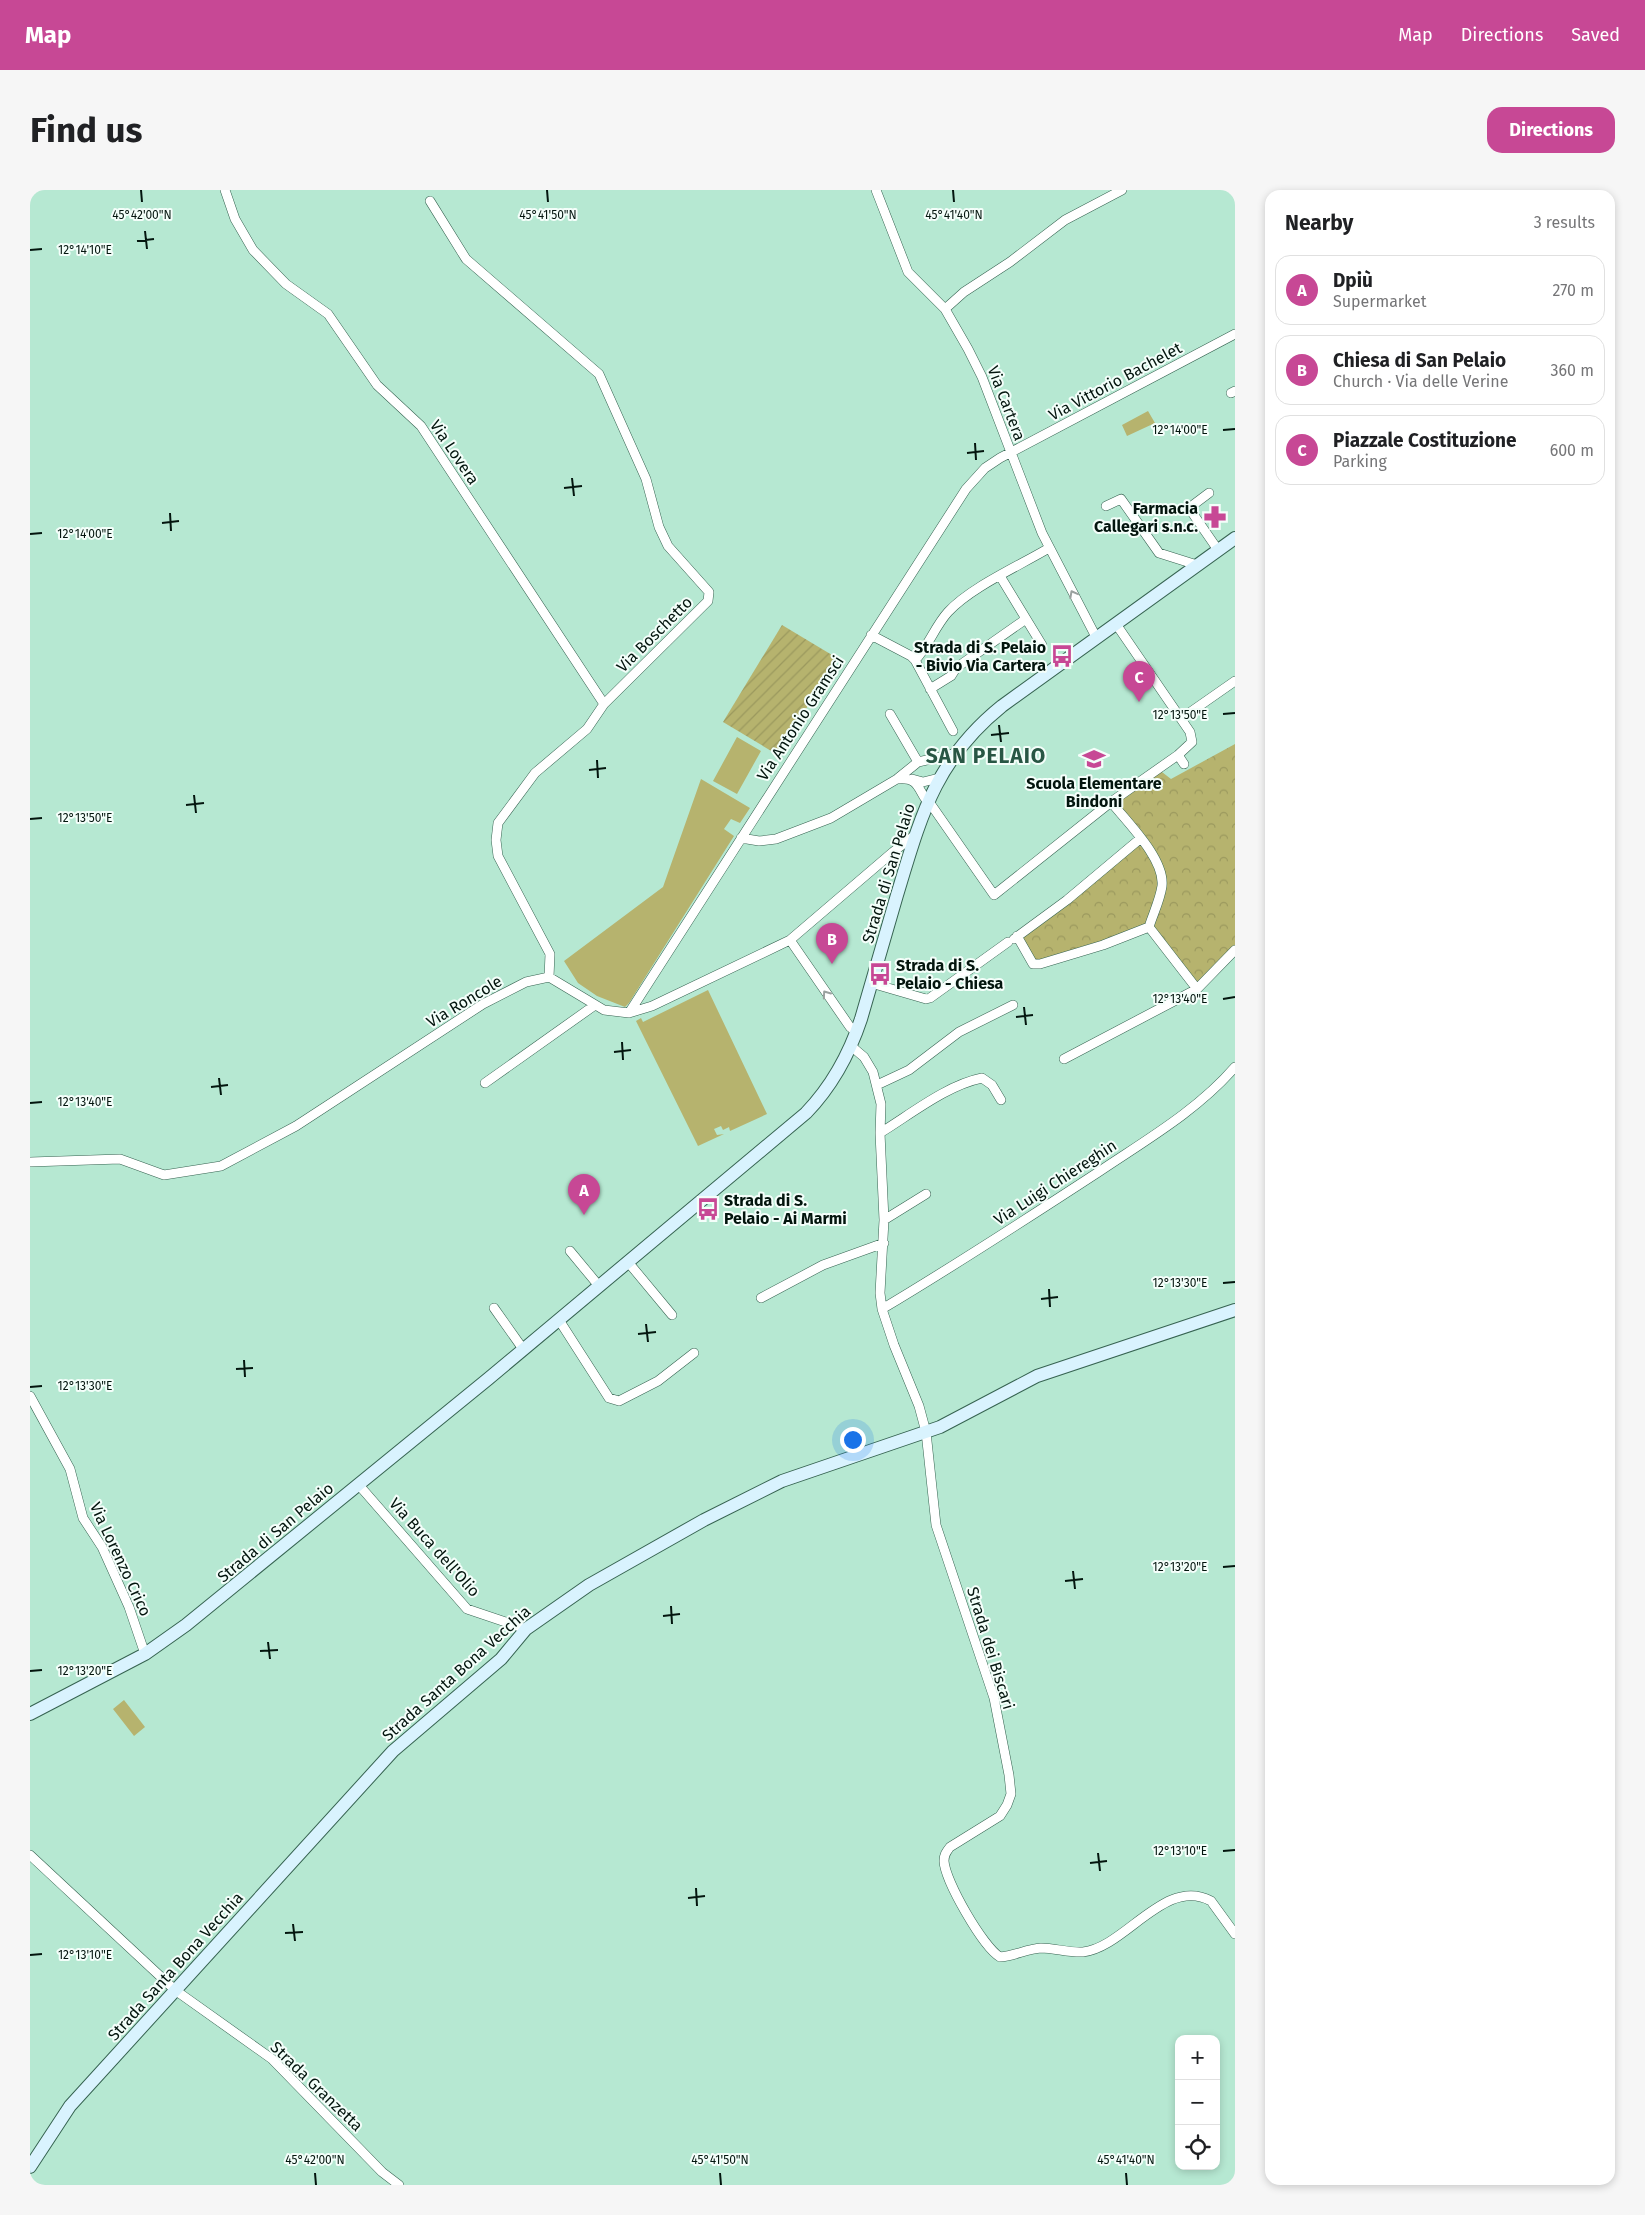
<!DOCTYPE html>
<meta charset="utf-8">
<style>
body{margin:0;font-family:"Fira Sans",sans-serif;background:#f6f6f6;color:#202124}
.controls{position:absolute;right:15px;bottom:15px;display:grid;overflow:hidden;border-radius:10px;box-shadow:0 2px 8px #0003}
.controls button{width:45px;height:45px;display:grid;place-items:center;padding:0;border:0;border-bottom:1px solid #e0e0e0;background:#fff;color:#202124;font:25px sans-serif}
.you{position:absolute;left:822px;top:1249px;width:18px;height:18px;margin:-12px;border:4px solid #fff;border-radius:50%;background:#1a73e8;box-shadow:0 0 0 8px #1a73e833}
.badge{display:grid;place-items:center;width:32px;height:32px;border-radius:50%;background:#c74895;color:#fff;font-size:16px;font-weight:700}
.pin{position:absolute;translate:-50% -41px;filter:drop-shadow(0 1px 2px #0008)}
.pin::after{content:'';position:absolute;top:26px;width:18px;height:15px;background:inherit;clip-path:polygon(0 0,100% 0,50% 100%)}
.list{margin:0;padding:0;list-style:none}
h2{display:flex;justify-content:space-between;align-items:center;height:65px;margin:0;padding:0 20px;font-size:21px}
h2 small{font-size:16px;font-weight:400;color:#757577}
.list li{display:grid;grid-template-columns:32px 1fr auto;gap:15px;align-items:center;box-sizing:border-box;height:70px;margin:0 10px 10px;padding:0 10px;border:1px solid #e0e0e0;border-radius:15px}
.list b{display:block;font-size:19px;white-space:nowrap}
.list p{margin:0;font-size:16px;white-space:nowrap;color:#757577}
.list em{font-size:16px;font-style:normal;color:#757577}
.icon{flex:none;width:28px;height:28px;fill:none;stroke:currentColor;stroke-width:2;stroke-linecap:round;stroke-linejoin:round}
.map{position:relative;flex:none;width:1205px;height:1995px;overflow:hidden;border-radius:15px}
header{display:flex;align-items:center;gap:30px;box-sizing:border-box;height:70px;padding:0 25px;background:#c74895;color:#fff}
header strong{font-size:24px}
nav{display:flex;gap:28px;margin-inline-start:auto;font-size:18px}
.intro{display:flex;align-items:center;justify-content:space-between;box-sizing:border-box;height:120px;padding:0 30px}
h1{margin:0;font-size:35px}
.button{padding:12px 22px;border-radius:15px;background:#c74895;color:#fff;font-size:18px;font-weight:700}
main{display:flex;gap:30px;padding:0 30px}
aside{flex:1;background:#fff;border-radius:15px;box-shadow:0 2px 8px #0003}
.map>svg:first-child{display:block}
.grass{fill:#b6b36e}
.park{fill:url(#park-crowns)}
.garden{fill:url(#garden-furrows)}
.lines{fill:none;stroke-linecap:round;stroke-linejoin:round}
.street-casing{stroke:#366351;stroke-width:10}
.secondary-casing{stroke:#366351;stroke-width:14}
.street{stroke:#fff;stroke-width:9}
.secondary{stroke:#d9f3fe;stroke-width:12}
.oneway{stroke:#9aa19f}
.ticks{fill:none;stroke:#03150e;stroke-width:2}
.labels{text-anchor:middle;stroke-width:4;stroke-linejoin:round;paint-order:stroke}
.street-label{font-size:16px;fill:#03150e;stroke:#f4fefa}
.poi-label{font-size:16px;font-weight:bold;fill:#03150e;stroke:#f4fefa;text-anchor:end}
.district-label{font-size:21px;font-weight:bold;letter-spacing:1px;fill:#285644;stroke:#f4fefa}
.ticks-label{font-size:12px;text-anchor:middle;fill:#03150e;stroke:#f4fefa;stroke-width:4;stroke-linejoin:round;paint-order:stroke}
</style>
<header>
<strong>Map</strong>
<nav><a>Map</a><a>Directions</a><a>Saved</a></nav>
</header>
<div class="intro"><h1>Find us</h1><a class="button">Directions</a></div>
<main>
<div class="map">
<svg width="1205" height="1995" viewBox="0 0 1205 1995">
<defs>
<pattern id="park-crowns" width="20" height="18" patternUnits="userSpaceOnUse" patternTransform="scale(1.25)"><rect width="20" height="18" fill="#b6b36e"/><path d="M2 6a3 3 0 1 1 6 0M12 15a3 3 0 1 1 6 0" fill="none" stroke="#9b995e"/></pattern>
<pattern id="garden-furrows" width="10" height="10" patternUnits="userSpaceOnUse" patternTransform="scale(1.25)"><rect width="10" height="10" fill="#b6b36e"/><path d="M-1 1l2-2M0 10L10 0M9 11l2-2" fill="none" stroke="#9b995e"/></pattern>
</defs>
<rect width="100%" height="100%" fill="#b6e8d2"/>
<path class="grass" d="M1118,221L1125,233L1097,246L1092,235Z
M707,547L731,561L707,604L683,591Z
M671,589L720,618L710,633L701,629L694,639L704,646L599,813L595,817L567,806L548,793L534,771L633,697Z
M678,800L737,924L700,941L699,937L693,940L691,936L684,939L687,945L694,944L668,956L606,831L611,828L613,832Z
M94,1510L115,1537L104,1546L83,1519Z"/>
<path class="park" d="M1205,554V756L1167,799L1119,737L1003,774L987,746L1109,649L1081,612L1128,579L1141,589Z"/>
<path class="garden" d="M752,435L807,468L748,565L693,532Z"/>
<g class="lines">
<defs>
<path id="street" d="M195,0L205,29L223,60L256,94L298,124L347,195L391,236L574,514
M846,0L878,82L915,119L938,159L952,187L1012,343L1066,447
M400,11L436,69L569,184L616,289L629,337L638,356L679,402L678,411L574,514L557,539L505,583L468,633L466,650L468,666L520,764L519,787
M915,119L934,102L980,72L1035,30L1092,0
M1201,203L1205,201
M1179,303L1159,318L1188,360
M1076,316L1091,309L1129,363L1167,375
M970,386L1012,455
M1086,434L1160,542L1162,552L1148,565L1154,574
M841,445L881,466L885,470L923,541
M885,470C897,459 905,436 918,422C941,397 989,376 1019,358
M900,499L921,486L926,478L996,429
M860,524L888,572
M1152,528L1205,491
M867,589C893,586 887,605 902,616L964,705L1081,612L1148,565
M882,589L893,592L909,588
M1081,612C1097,632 1135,669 1132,696C1130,710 1123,724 1119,737L1167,799
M711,648L729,651L746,649L801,628L867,589L888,572L924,564
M987,746L1003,774H1010L1073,755L1119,737
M984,749L1037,710L1111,648
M760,750L820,837L827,842
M841,793L896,809L900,808L978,752
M599,823L936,299L955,278L970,268L1205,144
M821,856L834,867L843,882L851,914L850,943L854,1030L850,1103L852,1119L864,1155L889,1216L896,1242L906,1335L964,1508L979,1585L981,1604L977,1615L970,1626L920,1657C916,1662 914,1665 914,1671C915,1691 953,1757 970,1767C984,1766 997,1759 1011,1758C1025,1758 1039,1763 1053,1762C1096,1757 1135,1686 1181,1711L1205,1744
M1034,869L1167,799L1205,760
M455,893L565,815
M847,895L879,880L929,842L983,815
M850,943C881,924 917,895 952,888L962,895L971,910
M0,972L90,969L134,985L191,976L266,936L453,814L496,792L519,787L574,820L599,823L622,816L760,750L863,662L885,645
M854,1030L896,1004
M540,1061L569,1096
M598,1072L642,1125
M731,1108L793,1075L854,1053
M464,1118L493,1159
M852,1119C926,1075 998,1028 1070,981C1116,950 1168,920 1205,877
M529,1130L579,1208L589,1211L628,1191L664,1163
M0,1206L40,1279L53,1328L72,1357L99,1417L115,1464
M328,1294L437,1419L496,1439
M0,1665L145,1800L242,1869L352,1982L369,1995"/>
<path id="secondary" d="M0,1524L115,1464L156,1435L458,1189L776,923C802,896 819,865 831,829C843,788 855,746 867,705C891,626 905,570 972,516L1205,348
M0,1977L40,1916L363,1561L471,1469L496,1439L559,1395L674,1330L752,1291L910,1237L1007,1186L1205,1120"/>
</defs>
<use href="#street" class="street-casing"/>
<use href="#secondary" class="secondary-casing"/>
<use href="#street" class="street"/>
<use href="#secondary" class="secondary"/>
</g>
<defs><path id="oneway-chevron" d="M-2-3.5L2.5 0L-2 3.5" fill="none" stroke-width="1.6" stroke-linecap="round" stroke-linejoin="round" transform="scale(1.25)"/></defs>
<g class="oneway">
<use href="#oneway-chevron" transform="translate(1043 404) rotate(-118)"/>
<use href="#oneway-chevron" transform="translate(796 804) rotate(-125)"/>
</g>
<path class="ticks" d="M111,0L112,12M517,0L518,12M923,0L924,12M115,41L117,59M107,51L124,49M0,60L12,59M1193,240L1205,239M945,253L946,270M937,263L954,261M542,288L544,306M534,298L552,296M140,323L141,341M132,333L149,331M0,344L12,343M1193,524L1205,523M969,535L971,552M961,545L979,543M567,570L568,588M559,580L576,578M164,605L166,623M156,615L174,613M0,629L12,628M1193,809L1205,807M994,817L996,835M986,827L1003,825M592,852L593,870M584,862L601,860M189,888L191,905M181,897L198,895M0,913L12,912M1193,1093L1205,1092M1019,1099L1020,1117M1011,1109L1028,1107M616,1134L618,1152M608,1144L626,1142M214,1170L215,1187M206,1179L223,1178M0,1197L12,1196M1193,1377L1205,1376M1043,1381L1045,1399M1035,1391L1053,1389M641,1416L642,1434M633,1426L650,1424M238,1452L240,1469M230,1461L248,1460M0,1481L12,1480M1193,1661L1205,1660M1068,1663L1070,1681M1060,1673L1077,1671M666,1698L667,1716M658,1708L675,1706M263,1734L265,1751M255,1743L273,1742M0,1765L12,1764M285,1983L286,1995M690,1983L691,1995M1096,1983L1097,1995"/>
<defs>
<symbol id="pharmacy-bare" viewBox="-9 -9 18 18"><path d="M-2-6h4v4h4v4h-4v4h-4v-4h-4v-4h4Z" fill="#c74895" stroke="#f4fefa" stroke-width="2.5" paint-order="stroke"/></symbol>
<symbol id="bus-bare" viewBox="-9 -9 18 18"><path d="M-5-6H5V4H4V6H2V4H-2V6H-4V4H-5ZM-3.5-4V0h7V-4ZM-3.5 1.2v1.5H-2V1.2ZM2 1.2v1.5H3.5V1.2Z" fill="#c74895" stroke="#f4fefa" stroke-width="2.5" paint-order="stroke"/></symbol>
<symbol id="school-bare" viewBox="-9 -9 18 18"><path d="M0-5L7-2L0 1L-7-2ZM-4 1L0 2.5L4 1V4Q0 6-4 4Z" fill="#c74895" stroke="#f4fefa" stroke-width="2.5" paint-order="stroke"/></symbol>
</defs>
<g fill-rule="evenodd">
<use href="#pharmacy-bare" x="1169" y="311" width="32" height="32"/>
<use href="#bus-bare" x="1016" y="450" width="32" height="32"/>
<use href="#school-bare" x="1048" y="553" width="32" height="32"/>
<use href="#bus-bare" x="834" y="768" width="32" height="32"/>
<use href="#bus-bare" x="662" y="1003" width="32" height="32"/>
</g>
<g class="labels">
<g class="street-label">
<text transform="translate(1085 191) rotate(-28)" y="6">Via Vittorio Bachelet</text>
<text transform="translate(977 213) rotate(69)" y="6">Via Cartera</text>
<text transform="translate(425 262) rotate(56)" y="6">Via Lovera</text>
<text transform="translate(624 444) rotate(-45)" y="6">Via Boschetto</text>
<text transform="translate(770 528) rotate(-57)" y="6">Via Antonio Gramsci</text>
<text transform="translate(858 683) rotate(-73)" y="6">Strada di San Pelaio</text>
<text transform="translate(434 811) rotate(-31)" y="6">Via Roncole</text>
<text transform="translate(1025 992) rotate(-33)" y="6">Via Luigi Chiereghin</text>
<text transform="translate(245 1342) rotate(-40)" y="6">Strada di San Pelaio</text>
<text transform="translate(405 1357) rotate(48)" y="6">Via Buca dell'Olio</text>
<text transform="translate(91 1369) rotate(65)" y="6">Via Lorenzo Crico</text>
<text transform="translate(961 1458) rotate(73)" y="6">Strada dei Biscari</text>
<text transform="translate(426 1483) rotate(-42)" y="6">Strada Santa Bona Vecchia</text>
<text transform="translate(145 1776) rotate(-48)" y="6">Strada Santa Bona Vecchia</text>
<text transform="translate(287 1896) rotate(44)" y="6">Strada Granzetta</text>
</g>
<g class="poi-label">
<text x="1168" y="324">Farmacia<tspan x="1168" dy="18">Callegari s.n.c.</tspan></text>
<text x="1016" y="463">Strada di S. Pelaio<tspan x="1016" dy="18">- Bivio Via Cartera</tspan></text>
<text x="1064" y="599" text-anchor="middle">Scuola Elementare<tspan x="1064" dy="18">Bindoni</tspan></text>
<text x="866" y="781" text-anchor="start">Strada di S.<tspan x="866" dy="18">Pelaio - Chiesa</tspan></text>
<text x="694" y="1016" text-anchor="start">Strada di S.<tspan x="694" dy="18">Pelaio - Ai Marmi</tspan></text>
</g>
<g class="district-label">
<text x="956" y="573">SAN PELAIO</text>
</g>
</g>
<g class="ticks-label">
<text x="112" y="29">45°42'00"N</text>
<text x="518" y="29">45°41'50"N</text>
<text x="924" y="29">45°41'40"N</text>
<text x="55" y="64">12°14'10"E</text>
<text x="1150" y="244">12°14'00"E</text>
<text x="55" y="348">12°14'00"E</text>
<text x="1150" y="529">12°13'50"E</text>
<text x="55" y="632">12°13'50"E</text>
<text x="1150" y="813">12°13'40"E</text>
<text x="55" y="916">12°13'40"E</text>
<text x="1150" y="1097">12°13'30"E</text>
<text x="55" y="1200">12°13'30"E</text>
<text x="1150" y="1381">12°13'20"E</text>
<text x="55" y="1485">12°13'20"E</text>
<text x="1150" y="1665">12°13'10"E</text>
<text x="55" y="1769">12°13'10"E</text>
<text x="285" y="1974">45°42'00"N</text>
<text x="690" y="1974">45°41'50"N</text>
<text x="1096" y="1974">45°41'40"N</text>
</g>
</svg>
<div class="controls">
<button>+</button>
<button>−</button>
<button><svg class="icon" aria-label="locate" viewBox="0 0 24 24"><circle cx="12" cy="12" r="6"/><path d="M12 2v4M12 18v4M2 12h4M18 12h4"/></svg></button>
</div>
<div class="you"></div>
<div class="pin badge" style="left:554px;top:1025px">A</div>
<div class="pin badge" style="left:802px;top:774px">B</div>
<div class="pin badge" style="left:1109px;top:512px">C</div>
</div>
<aside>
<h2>Nearby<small>3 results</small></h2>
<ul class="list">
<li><span class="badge">A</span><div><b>Dpiù</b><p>Supermarket</p></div><em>270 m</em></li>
<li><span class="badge">B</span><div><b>Chiesa di San Pelaio</b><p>Church · Via delle Verine</p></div><em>360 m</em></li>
<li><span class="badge">C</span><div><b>Piazzale Costituzione</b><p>Parking</p></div><em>600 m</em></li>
</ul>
</aside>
</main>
